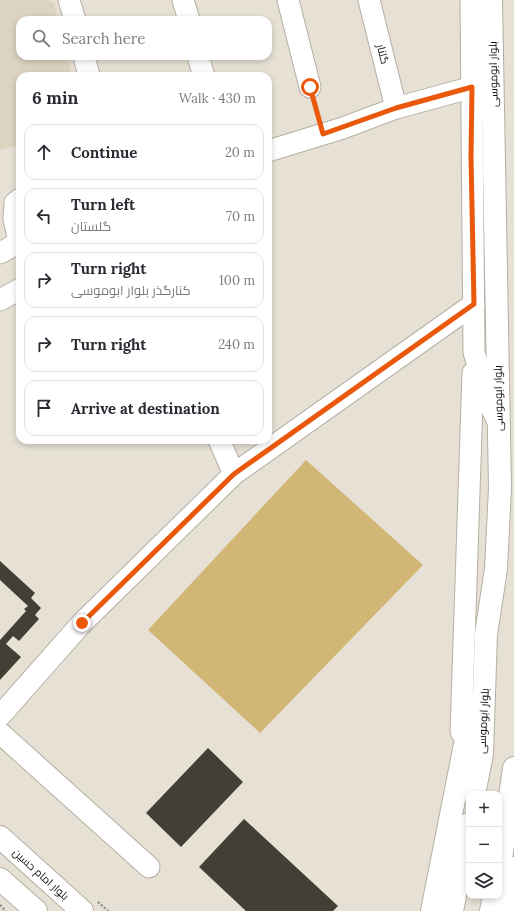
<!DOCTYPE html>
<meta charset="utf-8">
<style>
body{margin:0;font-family:Lora,Cairo,serif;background:#f7f7f7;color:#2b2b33}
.controls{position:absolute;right:12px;bottom:12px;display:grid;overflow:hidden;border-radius:8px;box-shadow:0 2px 6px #0003}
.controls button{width:36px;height:36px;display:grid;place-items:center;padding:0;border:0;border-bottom:1px solid #e1e1e2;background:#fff;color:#2b2b33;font:20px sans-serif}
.stop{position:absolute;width:12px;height:12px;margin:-9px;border:3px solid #ea580c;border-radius:50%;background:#fff}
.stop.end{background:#ea580c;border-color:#fff;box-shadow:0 1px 4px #0008}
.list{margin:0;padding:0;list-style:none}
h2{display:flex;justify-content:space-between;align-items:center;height:52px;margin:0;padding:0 16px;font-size:17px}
h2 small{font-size:13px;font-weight:400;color:#7c7c81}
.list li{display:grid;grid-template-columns:26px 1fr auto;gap:12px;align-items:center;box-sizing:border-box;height:56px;margin:0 8px 8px;padding:0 8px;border:1px solid #e1e1e2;border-radius:12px}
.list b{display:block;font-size:15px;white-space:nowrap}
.list p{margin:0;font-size:13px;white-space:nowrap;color:#7c7c81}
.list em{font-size:13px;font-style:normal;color:#7c7c81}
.icon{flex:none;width:22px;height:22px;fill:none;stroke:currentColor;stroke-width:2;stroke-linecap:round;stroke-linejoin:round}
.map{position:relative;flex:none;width:514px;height:911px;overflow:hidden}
.search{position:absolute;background:#fff;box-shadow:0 2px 6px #0003;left:16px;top:16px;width:256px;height:44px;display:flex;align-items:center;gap:10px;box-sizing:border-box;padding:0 14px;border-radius:12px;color:#7c7c81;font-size:15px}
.panel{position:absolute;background:#fff;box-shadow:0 2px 6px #0003;left:16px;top:72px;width:256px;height:372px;border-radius:12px}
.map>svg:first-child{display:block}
.built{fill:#dcd3c0}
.green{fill:#d2b676}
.building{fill:#443f35}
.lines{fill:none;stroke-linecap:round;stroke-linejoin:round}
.minor-casing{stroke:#b5afa3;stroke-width:23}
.major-casing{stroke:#b5afa3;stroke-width:24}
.path{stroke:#918d84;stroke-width:2.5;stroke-dasharray:2 2;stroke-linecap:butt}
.minor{stroke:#fff;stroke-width:21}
.major{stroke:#fff;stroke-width:22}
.route{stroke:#ea580c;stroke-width:5}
.labels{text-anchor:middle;stroke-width:4;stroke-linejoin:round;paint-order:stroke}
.street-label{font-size:11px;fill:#14120e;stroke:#fff}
</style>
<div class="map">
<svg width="514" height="911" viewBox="0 0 514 911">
<rect width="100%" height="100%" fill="#e6e1d4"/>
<path class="built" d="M3,0H48L54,3L58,20H20V56H67L72,76H20V145L0,150V1Z"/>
<path class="green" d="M306,460L423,565L260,733L148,630Z"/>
<path class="building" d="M0,561L35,593L31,598L41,608L35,615L39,619L19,641L13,636L6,644L21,657L0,680V640L26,611L24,609L28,606L0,580Z
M208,748L243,782L181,847L146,813Z
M244,819L338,906L333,911H246L199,867Z"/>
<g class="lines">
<defs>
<path id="minor" d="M69,0L75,20
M183,0L189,20
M288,0L310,87
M369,0L396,108
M471,0L474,352L487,398L499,424
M84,56L89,76
M198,56L204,76
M268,151L343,128L396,108L473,87
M19,242L14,219L15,203L20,199
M0,253L20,242
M0,300L20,289
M219,440L234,474L474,304
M0,716L82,623L234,474
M461,732L473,373
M0,733L149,867"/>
<path id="major" d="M474,794L482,754L486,634L496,569L500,488L491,0
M0,837L82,911
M499,873L514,768
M0,879L36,911
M432,911L473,704
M452,911L469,824
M491,911L494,896
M508,911L514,868"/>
</defs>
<use href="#minor" class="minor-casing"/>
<use href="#major" class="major-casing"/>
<path class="path" d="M315,103L319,118
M98,902L108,911
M0,905L6,911"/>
<use href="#minor" class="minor"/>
<use href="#major" class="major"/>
</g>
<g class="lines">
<path class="route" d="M82,623L234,474L474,304L471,157L472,87L396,108L323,134L310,87"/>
</g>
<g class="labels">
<g class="street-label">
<text transform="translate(383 54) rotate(76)" y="4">گلنار</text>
<text transform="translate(493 74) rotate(-91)" y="4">بلوار ابوموسی</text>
<text transform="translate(498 398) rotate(-91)" y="4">بلوار ابوموسی</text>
<text transform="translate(483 721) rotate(-87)" y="4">بلوار ابوموسی</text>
<text transform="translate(41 874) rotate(42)" y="4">بلوار امام حسین</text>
</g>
</g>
</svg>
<div class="controls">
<button>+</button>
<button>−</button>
<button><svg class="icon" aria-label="layers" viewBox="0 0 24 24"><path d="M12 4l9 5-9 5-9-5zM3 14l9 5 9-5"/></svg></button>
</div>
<div class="stop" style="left:310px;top:87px"></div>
<div class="stop end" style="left:82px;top:623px"></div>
<div class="search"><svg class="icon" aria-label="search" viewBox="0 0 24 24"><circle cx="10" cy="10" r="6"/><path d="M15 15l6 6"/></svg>Search here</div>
<section class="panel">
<h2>6 min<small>Walk · 430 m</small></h2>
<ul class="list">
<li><svg class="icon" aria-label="ahead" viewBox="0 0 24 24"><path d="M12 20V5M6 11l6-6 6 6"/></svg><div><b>Continue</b></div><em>20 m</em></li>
<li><svg class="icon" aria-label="left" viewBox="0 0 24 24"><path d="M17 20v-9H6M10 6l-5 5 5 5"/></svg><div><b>Turn left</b><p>گلستان</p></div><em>70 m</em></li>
<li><svg class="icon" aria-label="right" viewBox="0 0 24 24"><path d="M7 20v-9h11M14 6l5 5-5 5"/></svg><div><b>Turn right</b><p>کنارگذر بلوار ابوموسی</p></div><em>100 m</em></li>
<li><svg class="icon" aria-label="right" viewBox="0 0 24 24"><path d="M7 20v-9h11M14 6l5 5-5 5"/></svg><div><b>Turn right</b></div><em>240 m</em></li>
<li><svg class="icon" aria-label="arrive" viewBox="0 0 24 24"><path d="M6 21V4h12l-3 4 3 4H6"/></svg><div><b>Arrive at destination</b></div></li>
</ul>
</section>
</div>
